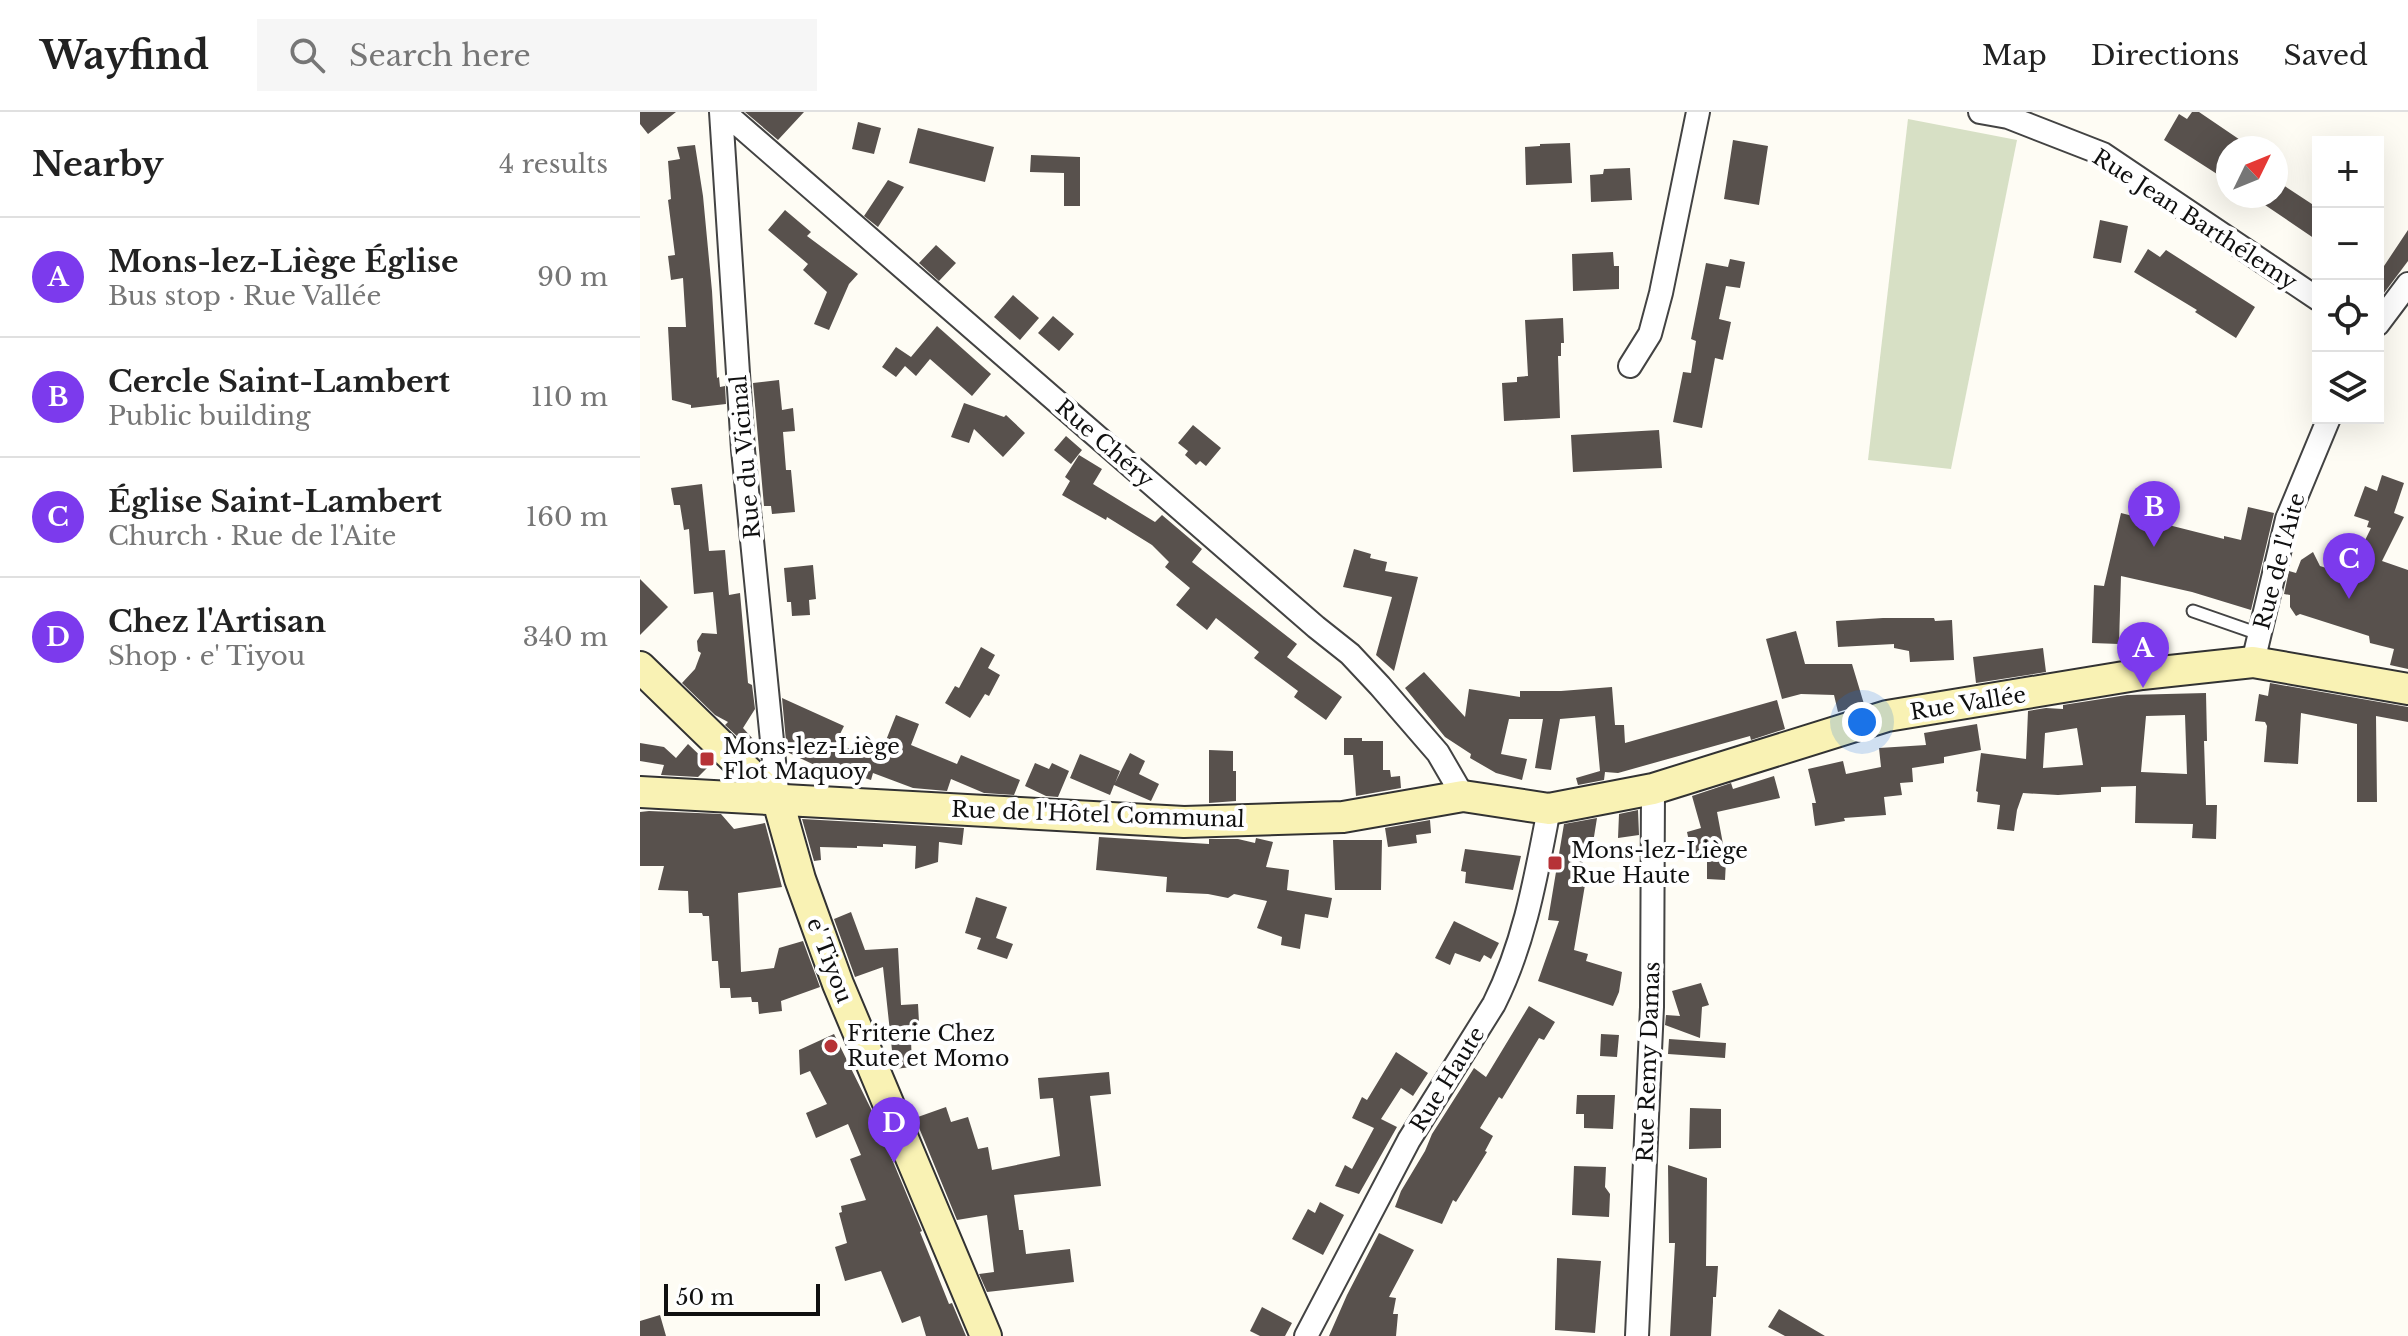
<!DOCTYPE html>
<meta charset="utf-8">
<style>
body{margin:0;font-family:"Libre Baskerville",serif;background:#f6f6f6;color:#222}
.controls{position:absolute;right:24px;top:24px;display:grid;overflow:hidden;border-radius:0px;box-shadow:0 8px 32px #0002}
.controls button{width:72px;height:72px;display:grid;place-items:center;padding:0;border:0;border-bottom:2px solid #e0e0e0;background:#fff;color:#222;font:40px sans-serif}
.compass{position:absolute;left:1576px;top:24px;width:72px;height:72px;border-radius:50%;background:#fff;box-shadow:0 8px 32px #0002;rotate:47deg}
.scale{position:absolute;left:24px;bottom:20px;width:156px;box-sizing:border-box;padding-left:8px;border:4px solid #101010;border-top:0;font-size:22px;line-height:28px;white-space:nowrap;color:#101010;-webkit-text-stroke:6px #fff;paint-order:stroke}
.you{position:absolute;left:1222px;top:610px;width:28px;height:28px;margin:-20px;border:6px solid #fff;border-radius:50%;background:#1a73e8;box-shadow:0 0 0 12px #1a73e833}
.badge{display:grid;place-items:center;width:52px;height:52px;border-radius:50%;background:#7c3aed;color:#fff;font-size:26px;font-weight:700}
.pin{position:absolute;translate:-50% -66px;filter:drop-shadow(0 2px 4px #0008)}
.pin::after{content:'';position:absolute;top:42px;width:28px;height:24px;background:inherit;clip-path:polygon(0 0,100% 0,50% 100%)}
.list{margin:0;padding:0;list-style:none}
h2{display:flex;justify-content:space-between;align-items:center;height:104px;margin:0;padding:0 32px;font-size:34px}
h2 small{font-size:26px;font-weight:400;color:#767676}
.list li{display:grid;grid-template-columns:52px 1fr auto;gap:24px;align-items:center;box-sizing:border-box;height:120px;padding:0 32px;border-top:2px solid #e0e0e0}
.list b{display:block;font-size:30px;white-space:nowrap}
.list p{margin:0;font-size:26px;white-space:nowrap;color:#767676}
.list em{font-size:26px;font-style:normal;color:#767676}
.icon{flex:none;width:44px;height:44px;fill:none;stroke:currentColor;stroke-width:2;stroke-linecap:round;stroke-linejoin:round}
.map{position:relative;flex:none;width:1768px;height:1224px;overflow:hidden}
header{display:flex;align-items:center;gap:48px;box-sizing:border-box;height:112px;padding:0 40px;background:#fff;border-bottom:2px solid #e0e0e0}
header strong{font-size:38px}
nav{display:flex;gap:44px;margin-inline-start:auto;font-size:28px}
.search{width:560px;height:72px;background:#f6f6f6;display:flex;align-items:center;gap:20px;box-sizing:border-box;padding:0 28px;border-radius:0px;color:#767676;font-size:30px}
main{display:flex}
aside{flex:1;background:#fff}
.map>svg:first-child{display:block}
.cemetery{fill:#d7e0c5}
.building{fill:#58514d;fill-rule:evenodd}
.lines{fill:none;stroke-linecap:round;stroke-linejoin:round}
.lane-casing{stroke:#434343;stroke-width:15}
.street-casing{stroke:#434343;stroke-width:26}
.secondary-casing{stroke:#323232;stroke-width:34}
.lane{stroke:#fff;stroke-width:11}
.street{stroke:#fff;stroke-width:22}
.secondary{stroke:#f9f2b4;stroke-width:30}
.poi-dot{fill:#b63237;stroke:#fff;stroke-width:3}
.labels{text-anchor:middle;stroke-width:8;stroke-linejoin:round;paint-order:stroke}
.street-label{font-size:22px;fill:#101010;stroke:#fff}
.poi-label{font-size:22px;fill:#101010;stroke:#fff;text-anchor:start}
</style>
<header>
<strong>Wayfind</strong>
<div class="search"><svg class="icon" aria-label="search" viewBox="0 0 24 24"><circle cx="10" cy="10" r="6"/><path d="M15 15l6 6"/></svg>Search here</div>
<nav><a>Map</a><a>Directions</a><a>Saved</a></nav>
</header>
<main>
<aside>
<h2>Nearby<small>4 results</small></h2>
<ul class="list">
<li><span class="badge">A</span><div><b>Mons-lez-Liège Église</b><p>Bus stop · Rue Vallée</p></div><em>90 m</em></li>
<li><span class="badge">B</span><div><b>Cercle Saint-Lambert</b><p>Public building</p></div><em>110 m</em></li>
<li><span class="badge">C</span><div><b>Église Saint-Lambert</b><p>Church · Rue de l'Aite</p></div><em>160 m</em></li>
<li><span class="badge">D</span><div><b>Chez l'Artisan</b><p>Shop · e' Tiyou</p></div><em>340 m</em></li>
</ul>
</aside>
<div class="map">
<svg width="1768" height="1224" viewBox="0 0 1768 1224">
<rect width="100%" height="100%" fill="#fefcf4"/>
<path class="cemetery" d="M1268,7L1377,28L1311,357L1228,348Z"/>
<path class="building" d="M0,0H36L8,22L0,12Z
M105,0H164L138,28Z
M1552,0H1559L1612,36H1588V69L1524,28L1539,2L1547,7Z
M218,10L241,16L234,42L212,37Z
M278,16L354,35L345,70L269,51Z
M1093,28L1128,34L1119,93L1084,87Z
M930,31L932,71L886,73L885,35L900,34V32Z
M55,33L63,84L72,179L77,266L79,265L80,275L85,274L86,292L51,296V293L32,288L28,215H46L43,166L31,168L28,144L35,143L28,88L31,87L28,49L40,47L37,35Z
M391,43L440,45V94H424V61L390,60Z
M990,56L992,88L951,90L950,63L963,62L964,57Z
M248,68L264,75L238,115L224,104Z
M1640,71L1678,96V129L1625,93L1631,84H1636V77Z
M145,98L171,120L167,124L218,162L209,172L189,218L174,212L187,180L163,158L168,152L128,118Z
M1460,108L1488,114L1481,151L1453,146Z
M1768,118V149L1738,189V163Z
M296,133L316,151L299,169L279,151Z
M1508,137L1520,145L1526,138L1615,195L1596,226L1555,200L1557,198L1494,160Z
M973,140L974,154H979V177L933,179L932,142Z
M1090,147L1105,150L1100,176L1086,174L1079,207L1091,210L1083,248L1075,246L1062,316L1033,310L1043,260L1051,261L1056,229L1051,227L1066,151L1088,155Z
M373,183L399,206L380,228L354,205Z
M413,204L434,222L419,239L398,221Z
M923,206L924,231H921V244H918L920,306L864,309L862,271L877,270V265L888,264L885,208Z
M297,214L351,262L332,284L290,247L276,264L265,254L256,265L242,255L256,235L271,245Z
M139,268L142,298L153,296L155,319L143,320L146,358H151L155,400L132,402L131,394H124L113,271Z
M324,291L364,305L366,303L385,321L363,345L334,317L329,331L311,325Z
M553,313L581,336L566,354L560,349L556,353L545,343L548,339L538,331Z
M1019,318L1022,356L933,360L931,323Z
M426,324L442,338L431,352L414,338Z
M439,343L462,357L453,372L515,410L522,403L562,437L552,450L657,532L647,545L702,585L686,608L654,585L658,579L614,546L619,540L576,506L567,518L536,493L550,476L525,455L529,450L512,433L467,405L466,408L422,383L430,369L425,365Z
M1742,363L1764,371L1754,401L1764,405L1742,449L1768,458V557L1750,553L1754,537L1730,531L1729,524L1660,502L1656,504L1650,495V483L1644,482L1649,459L1656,461L1661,448L1673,440L1680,454L1708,463L1731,416L1727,415L1729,409L1714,404L1725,374L1737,379Z
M62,372L69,439L85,438L89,483L100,481L108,571L112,573L115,597L103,616L113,627L114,640L85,613L88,610L75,603L42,571L55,557L61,541L58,539L57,529L62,521L77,522L73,480L54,482L49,417L44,418L40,393H34L31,376Z
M1608,395L1634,401L1611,498L1552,480L1481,464L1479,532L1452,531L1454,473L1464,474L1481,401L1584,427V424L1601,428Z
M714,437L731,442L730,446L747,450L745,459L778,465L754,559L736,543L752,485L703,475Z
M173,453L176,487L169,488L170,503L152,504L151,490H147L144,456Z
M0,467L28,495L0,523Z
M1243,506H1294L1295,509L1312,508L1314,548L1270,550L1269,539L1254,536V532L1198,535L1196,509Z
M1156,519L1165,552H1212L1224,592L1198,600L1194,583L1161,582L1142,587L1126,527Z
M341,535L355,543L348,556L360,563L349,584L345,582L330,606L305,591L315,574L319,576Z
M1403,536L1406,560L1336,571L1333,545Z
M784,560L825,605L829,577L880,585V579H921L972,575L975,613H984L985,631L1137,588L1145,617L1111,628L1110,624L978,661L965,660L964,668L938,673L936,666L960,659L955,604L920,607L911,658L895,656L903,607H869L861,642L887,647L882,668L856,661L830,646L831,642L805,625L765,576Z
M1630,571L1768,595V610L1736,604L1737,690H1717V612L1661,601L1658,652L1624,650L1627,614L1625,610L1615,609L1619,582L1628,584Z
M1566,581L1567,629H1564L1566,693H1577L1576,727L1552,726L1553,712L1495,711L1496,674L1461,675V680L1418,683L1383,681L1377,698L1374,719L1357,717L1360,693L1337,690L1338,680L1336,679L1341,641L1386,647L1388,599L1406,596L1423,597V593L1487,583ZM1545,603L1547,662L1501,660L1506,604ZM1437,616L1443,653L1403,656L1405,621Z
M142,586L204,614L195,632L239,646L256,603L279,612L271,633L317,652L321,643L380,668L374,683L344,681L311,667L307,679L273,676L233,661L231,668L201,658L198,664L147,640Z
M1337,612L1341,638L1304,645V651L1272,656L1273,670L1260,671L1262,683L1244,685L1246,703L1204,706L1205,709L1175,714L1172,691H1176L1168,657L1203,649L1206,662L1241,655L1239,636L1286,633L1284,621Z
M704,626H722V629H743V658H750L751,665L760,664L761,676L716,684L713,643H704Z
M0,631L24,635L36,646L48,632L70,653L58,665L21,663L24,653L0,649Z
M569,638L593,639V659H596V689L569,691Z
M490,641L505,649L499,662L519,672L511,689L474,673L470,683L430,666L440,642L480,659L475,671Z
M395,651L409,657L412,651L429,659L418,685L406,684L385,674Z
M1134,664L1140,686L1077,700L1086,748L1085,768L1067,767V748H1053L1047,720L1061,716L1052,684L1091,671L1093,677Z
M998,698L999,723L978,726L979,702Z
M9,699L81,702L94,717L125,711L142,775L98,781L101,860L134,856L139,836L163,829L180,875L141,889L142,899L119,902L118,890H112L111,885L91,886L90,876H80L78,849H72L69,804H63L62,801H49L48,779L18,778L24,754H0V700Z
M957,706L953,731L939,733L946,767L934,838L948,842L946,849L982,860L979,880L973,894L898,869L919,809L908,808L924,712Z
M162,707L324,716L322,733L299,730L298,750L275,757L276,734L243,732V735L217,734V736L180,735L181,748L174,749Z
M790,708L791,721L776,723L777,731L748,735L745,716Z
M459,725L569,732V727H598L615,731L616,726L633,730L626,755L649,758L647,778L692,786L688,806L665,802L660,837L641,833L642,825L617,816L627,789L594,782L588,786L568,782L526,780L527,765L456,758Z
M693,728H742L741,778H695Z
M825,737L881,744L873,778L825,771L826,760L821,759Z
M336,785L367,795L356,826L373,832L367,847L337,837L341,826L325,821Z
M211,800L225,838L258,836L261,893L278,892L280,928H271L272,955L254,957L243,855L215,865L194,807Z
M814,809L859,831L851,847L844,843L840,850L815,841L810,853L795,846Z
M1061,871L1069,893L1062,895L1060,926L1025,913L1026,903L1040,904L1032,879Z
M889,894L915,910L904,928L899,926L862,987L859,985L840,1016L853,1024L845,1039L847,1040L816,1090L813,1088L802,1112L755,1095L761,1079L785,1039L792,1022L834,956L846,965Z
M194,922L231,997L282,1119L280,1120L293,1152L309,1192L312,1191L326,1224H286L280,1204L262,1211L241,1159L205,1169L195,1135L207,1131L199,1101L202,1100L201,1094L226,1088L210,1047L221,1043L208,1012L176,1026L166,1001L187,992L170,959L160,963L159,938Z
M961,922L979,923L977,945L960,944Z
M1029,927L1086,931L1085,946L1028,942Z
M756,940L788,961L773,984L761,976L741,1007L757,1015L719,1082L695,1074L705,1053L712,1057L734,1016L712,1006L722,985L727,988Z
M469,960L471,982L450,984L461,1074L374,1083L379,1118H383L386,1142L430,1137L434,1170L347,1180L339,1162L354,1160L347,1103L317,1108L275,1006L306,995L311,1010L328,1005L338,1037L348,1035L352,1058L420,1044L413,986L400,987L398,966Z
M937,983H975L973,1017L944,1016V1002H936Z
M1050,996L1081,997V1036L1049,1037Z
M1028,1053L1067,1066L1066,1154H1078L1076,1185H1073V1190L1071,1224H1030L1035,1131H1029Z
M934,1054L966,1055L965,1075L970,1082L969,1105L932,1103Z
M680,1090L704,1103L683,1143L652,1127L668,1097L675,1101Z
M739,1121L774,1138L749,1185L756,1186L753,1202H758L756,1224H689L707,1183Z
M917,1146L961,1149L955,1221L915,1218Z
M622,1195L652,1211L645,1224H620L610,1219Z
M1139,1197L1185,1224H1145L1128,1215Z
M20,1203L26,1224H0V1209Z"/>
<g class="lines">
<defs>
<path id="lane" d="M1553,499L1619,522"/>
<path id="street" d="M81,0L103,338L138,689
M84,0L676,515L710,542L740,574L798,641L823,684
M1340,0L1368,5L1463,42L1678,187
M1738,212L1768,172
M990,254L1010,222L1021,181L1058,0
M1613,550L1647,407L1689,306
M666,1224L769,1028L854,892C885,830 896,764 909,697
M997,1224L1012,895L1013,677"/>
<path id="secondary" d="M0,555L138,689
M0,680L544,710L703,705L823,684L909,697L1013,677L1247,604L1502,562L1613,550L1768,577
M138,689L160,767L198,872L346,1224"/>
</defs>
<use href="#lane" class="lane-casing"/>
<use href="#street" class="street-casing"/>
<use href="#secondary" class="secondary-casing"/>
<use href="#lane" class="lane"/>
<use href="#street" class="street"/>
<use href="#secondary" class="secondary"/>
</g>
<g class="poi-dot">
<rect x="59" y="639" width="16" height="16" rx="4"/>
<rect x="907" y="743" width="16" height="16" rx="4"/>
<circle cx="191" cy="934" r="8"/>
</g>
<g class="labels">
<g class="street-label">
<text transform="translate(1555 107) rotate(33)" y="8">Rue Jean Barthélemy</text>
<text transform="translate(465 331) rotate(41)" y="8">Rue Chéry</text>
<text transform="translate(105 345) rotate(-95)" y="8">Rue du Vicinal</text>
<text transform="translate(1639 449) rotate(-75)" y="8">Rue de l'Aite</text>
<text transform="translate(1328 591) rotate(-9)" y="8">Rue Vallée</text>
<text transform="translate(458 702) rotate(2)" y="8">Rue de l'Hôtel Communal</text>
<text transform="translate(190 848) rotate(69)" y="8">e' Tiyou</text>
<text transform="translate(1008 950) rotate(-88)" y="8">Rue Remy Damas</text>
<text transform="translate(807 967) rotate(-58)" y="8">Rue Haute</text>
</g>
<g class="poi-label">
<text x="83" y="642">Mons-lez-Liège<tspan x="83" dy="25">Flot Maquoy</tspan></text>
<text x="931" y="746">Mons-lez-Liège<tspan x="931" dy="25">Rue Haute</tspan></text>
<text x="207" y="929">Friterie Chez<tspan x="207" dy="25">Rute et Momo</tspan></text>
</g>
</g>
</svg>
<div class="controls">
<button>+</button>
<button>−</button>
<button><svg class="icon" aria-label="locate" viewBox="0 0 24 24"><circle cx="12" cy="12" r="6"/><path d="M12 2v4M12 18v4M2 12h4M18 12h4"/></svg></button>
<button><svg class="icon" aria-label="layers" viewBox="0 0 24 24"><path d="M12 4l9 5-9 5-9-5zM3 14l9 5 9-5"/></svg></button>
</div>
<svg class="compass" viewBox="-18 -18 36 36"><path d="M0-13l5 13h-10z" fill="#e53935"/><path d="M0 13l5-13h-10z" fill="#767676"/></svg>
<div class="scale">50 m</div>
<div class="you"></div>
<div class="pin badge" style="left:1503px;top:576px">A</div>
<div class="pin badge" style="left:1514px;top:435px">B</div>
<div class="pin badge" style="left:1709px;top:487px">C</div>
<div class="pin badge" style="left:254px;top:1051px">D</div>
</div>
</main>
